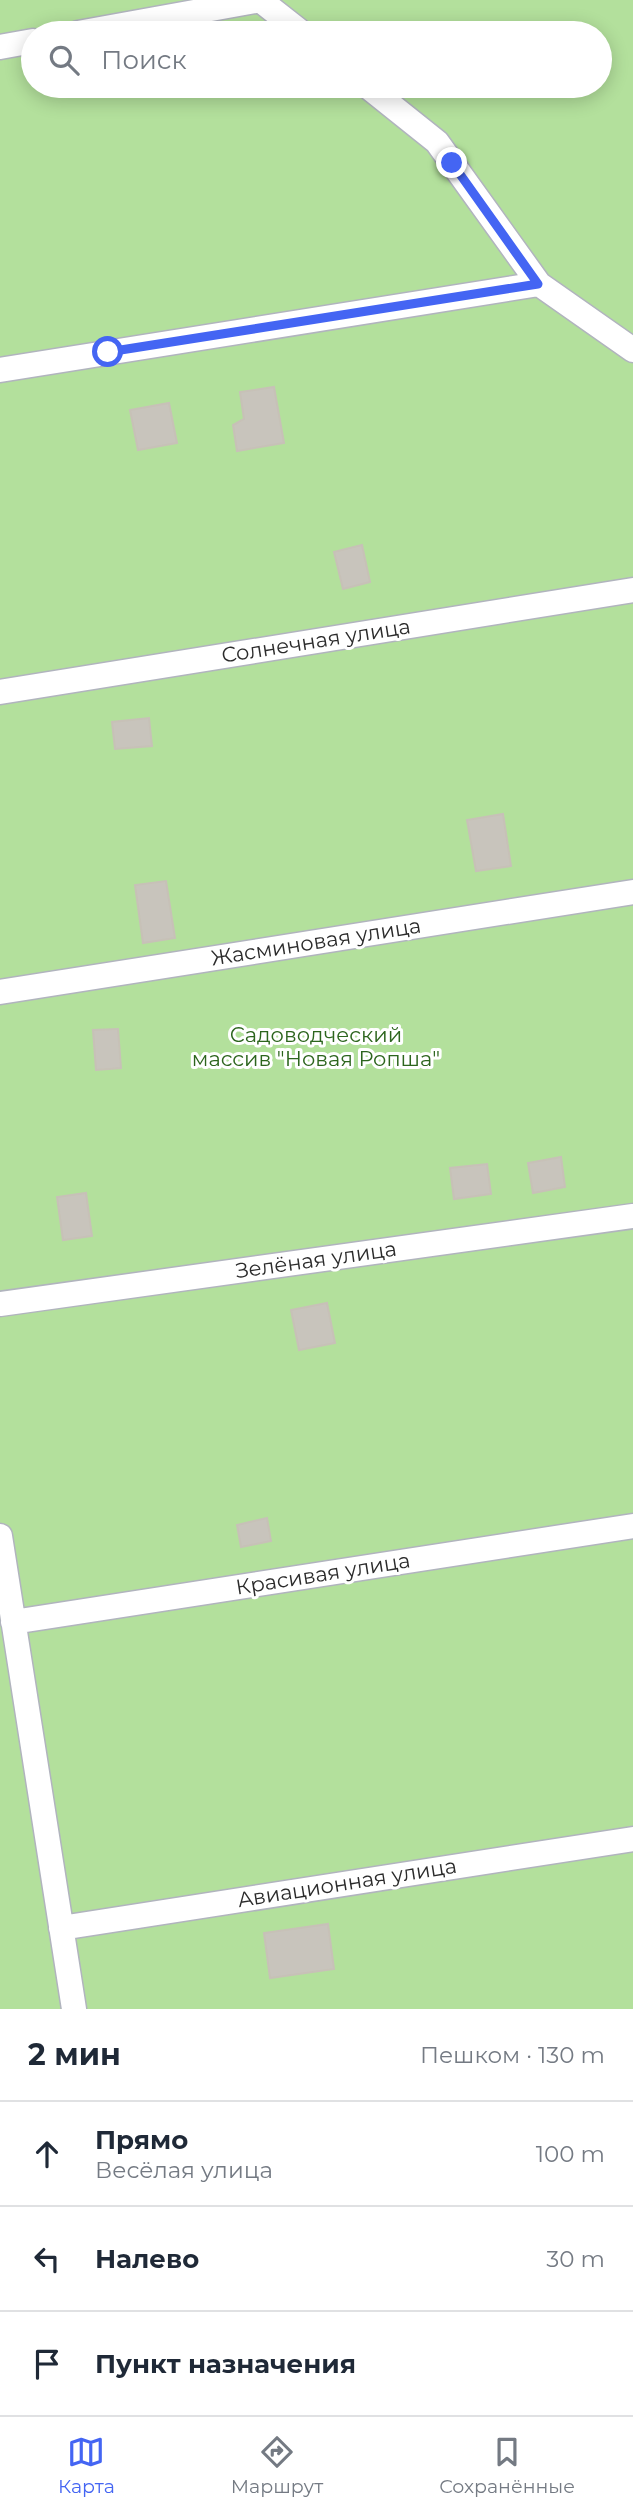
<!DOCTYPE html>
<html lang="ru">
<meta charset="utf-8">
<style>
body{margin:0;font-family:Montserrat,sans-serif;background:#f6f6f7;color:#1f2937}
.stop{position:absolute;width:21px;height:21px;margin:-16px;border:5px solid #4465f3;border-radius:50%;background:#fff}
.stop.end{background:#4465f3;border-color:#fff;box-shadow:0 2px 7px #0008}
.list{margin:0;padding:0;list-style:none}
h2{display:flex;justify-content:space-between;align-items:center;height:91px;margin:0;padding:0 28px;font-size:30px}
h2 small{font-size:23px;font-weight:400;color:#747a83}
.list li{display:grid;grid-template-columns:46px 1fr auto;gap:21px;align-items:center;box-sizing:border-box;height:105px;padding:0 28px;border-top:2px solid #e0e1e3}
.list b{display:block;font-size:26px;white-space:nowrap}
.list p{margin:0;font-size:23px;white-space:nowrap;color:#747a83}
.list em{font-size:23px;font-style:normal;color:#747a83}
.icon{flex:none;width:38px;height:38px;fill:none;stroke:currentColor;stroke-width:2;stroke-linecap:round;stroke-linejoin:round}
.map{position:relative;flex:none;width:633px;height:2009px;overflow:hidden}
.search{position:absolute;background:#fff;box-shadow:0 4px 18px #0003;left:21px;right:21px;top:21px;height:77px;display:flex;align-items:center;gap:18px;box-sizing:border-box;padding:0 24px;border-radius:38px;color:#747a83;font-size:26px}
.sheet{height:406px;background:#fff}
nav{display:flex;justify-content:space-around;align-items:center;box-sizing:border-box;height:98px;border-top:2px solid #e0e1e3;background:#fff;font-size:19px;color:#747a83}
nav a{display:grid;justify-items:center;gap:4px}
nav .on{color:#4465f3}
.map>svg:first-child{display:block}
.green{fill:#b3e09c;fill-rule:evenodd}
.building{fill:#c8c4bc;stroke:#c7c1b7;stroke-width:2}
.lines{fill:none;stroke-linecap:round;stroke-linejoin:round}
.street-casing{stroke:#b1b4be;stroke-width:27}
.street{stroke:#fff;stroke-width:24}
.route{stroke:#4465f3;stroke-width:9}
.labels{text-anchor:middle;stroke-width:6;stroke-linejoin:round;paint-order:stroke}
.street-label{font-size:21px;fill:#2b2b2b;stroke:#fff}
.park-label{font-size:21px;fill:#2c651d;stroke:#fff}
</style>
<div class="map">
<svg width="633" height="2009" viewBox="0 0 633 2009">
<rect width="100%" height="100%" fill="#ece6dd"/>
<path class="green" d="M0,0H633V2009H0ZM33,33H600V86H33Z"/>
<path class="building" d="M274,387L284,443L237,451L233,425L244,419L240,392Z
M169,403L177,443L138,450L130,410Z
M362,545L370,582L343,589L334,552Z
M149,718L152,746L115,749L112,722Z
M503,814L511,866L476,871L467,820Z
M166,881L175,938L143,943L135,885Z
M118,1029L121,1068L96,1070L93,1030Z
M561,1157L565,1187L533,1193L528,1163Z
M487,1164L491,1194L454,1199L450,1168Z
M86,1193L92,1236L63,1240L57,1197Z
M327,1303L335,1343L299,1350L291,1310Z
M267,1518L271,1541L241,1547L237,1525Z
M328,1924L334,1969L270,1978L264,1933Z"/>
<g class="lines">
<defs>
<path id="street" d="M260,0L302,33
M78,33L261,0
M0,47L33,41
M367,86L437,142L539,284L633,350
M0,370L539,284
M0,692L633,590
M0,992L633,892
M0,1304L633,1216
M0,1536L74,2009
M13,1622L633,1526
M61,1928L633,1839"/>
</defs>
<use href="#street" class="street-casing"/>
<use href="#street" class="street"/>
</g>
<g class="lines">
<path class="route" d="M108,352L538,284L452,163"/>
</g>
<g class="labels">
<g class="street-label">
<text transform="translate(316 641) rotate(-9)" y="7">Солнечная улица</text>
<text transform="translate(316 942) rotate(-9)" y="7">Жасминовая улица</text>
<text transform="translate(316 1260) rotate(-8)" y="7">Зелёная улица</text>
<text transform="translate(323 1574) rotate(-9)" y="7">Красивая улица</text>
<text transform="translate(347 1883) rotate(-9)" y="7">Авиационная улица</text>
</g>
<g class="park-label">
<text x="316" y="1042">Садоводческий<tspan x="316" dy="24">массив "Новая Ропша"</tspan></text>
</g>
</g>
</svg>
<div class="stop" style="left:108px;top:352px"></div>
<div class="stop end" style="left:452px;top:163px"></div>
<div class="search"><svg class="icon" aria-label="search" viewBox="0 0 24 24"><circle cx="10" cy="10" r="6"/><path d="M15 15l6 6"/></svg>Поиск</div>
</div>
<section class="sheet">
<h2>2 мин<small>Пешком · 130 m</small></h2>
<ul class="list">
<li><svg class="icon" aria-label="ahead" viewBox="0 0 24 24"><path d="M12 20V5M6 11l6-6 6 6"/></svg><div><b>Прямо</b><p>Весёлая улица</p></div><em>100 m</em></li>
<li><svg class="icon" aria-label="left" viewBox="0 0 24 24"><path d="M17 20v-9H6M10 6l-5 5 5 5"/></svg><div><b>Налево</b></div><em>30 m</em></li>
<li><svg class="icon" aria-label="arrive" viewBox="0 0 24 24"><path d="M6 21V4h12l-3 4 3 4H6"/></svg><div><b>Пункт назначения</b></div></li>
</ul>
</section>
<nav>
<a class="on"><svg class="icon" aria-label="map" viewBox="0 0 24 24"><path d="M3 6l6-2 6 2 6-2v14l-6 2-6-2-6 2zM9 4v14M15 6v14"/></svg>Карта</a>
<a><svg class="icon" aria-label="directions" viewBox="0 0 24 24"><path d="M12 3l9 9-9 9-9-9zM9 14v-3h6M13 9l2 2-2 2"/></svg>Маршрут</a>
<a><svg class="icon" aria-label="saved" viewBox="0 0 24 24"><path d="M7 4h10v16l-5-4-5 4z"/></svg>Сохранённые</a>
</nav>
